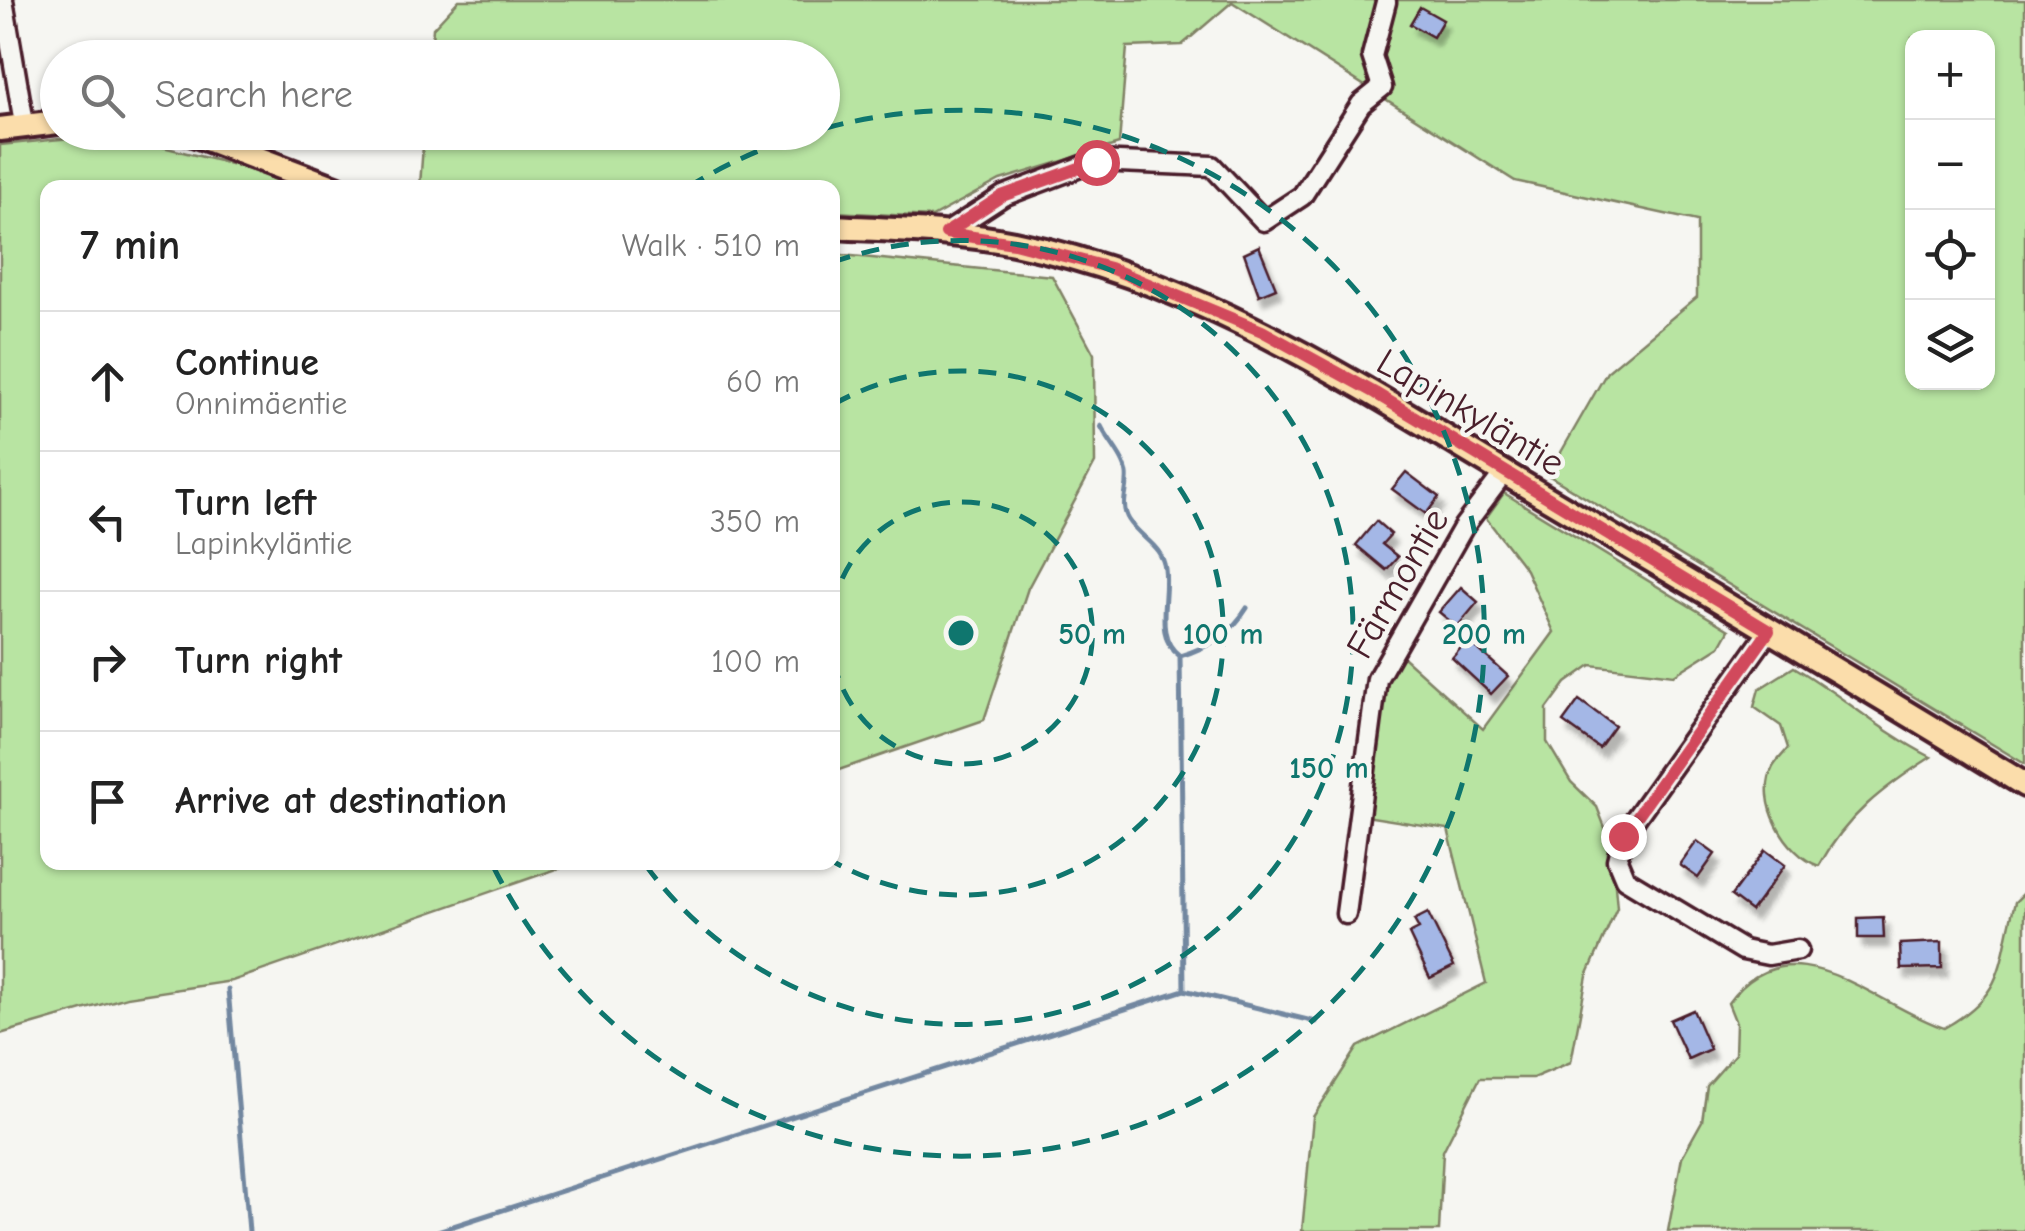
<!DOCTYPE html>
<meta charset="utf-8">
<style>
body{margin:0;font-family:"Comic Neue",sans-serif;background:#f6f6f6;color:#222}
.controls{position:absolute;right:30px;top:30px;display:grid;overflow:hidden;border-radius:20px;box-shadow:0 2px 8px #0004}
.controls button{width:90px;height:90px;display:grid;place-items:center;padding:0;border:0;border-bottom:2px solid #e0e0e0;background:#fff;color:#222;font:50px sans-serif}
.stop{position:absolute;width:30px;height:30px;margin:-22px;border:8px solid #d1495b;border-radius:50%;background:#fff}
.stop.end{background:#d1495b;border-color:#fff;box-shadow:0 2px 10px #0008}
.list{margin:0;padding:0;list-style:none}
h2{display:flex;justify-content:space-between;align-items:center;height:130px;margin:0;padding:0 40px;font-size:42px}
h2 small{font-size:32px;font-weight:400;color:#767676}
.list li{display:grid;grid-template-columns:65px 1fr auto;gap:30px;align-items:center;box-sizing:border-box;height:140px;padding:0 40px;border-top:2px solid #e0e0e0}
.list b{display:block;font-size:38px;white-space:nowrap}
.list p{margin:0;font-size:32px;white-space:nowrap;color:#767676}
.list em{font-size:32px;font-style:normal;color:#767676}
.icon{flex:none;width:55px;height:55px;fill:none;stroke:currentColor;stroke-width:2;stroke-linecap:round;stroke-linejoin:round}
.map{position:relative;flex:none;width:2025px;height:1231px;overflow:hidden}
.search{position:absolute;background:#fff;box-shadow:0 2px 8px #0004;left:40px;top:40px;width:800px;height:110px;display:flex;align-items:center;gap:25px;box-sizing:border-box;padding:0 35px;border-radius:55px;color:#767676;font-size:38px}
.panel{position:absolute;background:#fff;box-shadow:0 2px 8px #0004;left:40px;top:180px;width:800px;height:690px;border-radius:20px}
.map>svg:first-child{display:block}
.green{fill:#b8e4a2;stroke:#818266;stroke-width:2.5;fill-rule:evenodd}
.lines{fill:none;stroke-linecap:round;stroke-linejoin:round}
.stream{stroke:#7287a0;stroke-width:5}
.building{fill:#a4b7e6;stroke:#4a1f2b;stroke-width:2.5;filter:url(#shadow)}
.minor-casing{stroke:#4a1f2b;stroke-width:25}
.major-casing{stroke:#4a1f2b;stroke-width:30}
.minor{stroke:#f6f6f2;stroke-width:18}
.major{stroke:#fbddab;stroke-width:22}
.route{stroke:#d1495b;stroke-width:12}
.ring{fill:none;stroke:#0f766e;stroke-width:5;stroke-dasharray:18 12}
.labels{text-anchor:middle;stroke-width:9;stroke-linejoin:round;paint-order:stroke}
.street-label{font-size:38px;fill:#4a1f2b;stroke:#f6f6f2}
.centre{fill:#0f766e;stroke:#f6f6f2;stroke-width:5}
.ring-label{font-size:30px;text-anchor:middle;font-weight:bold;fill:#0f766e;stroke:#f6f6f2;stroke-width:9;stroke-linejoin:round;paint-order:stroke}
</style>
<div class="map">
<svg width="2025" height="1231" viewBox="0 0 2025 1231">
<defs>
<filter id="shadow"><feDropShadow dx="5" dy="9" stdDeviation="2.5" flood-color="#0004"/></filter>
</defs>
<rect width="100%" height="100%" fill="#f6f6f2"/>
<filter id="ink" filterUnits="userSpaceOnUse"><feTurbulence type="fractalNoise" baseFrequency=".01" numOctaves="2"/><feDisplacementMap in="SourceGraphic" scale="20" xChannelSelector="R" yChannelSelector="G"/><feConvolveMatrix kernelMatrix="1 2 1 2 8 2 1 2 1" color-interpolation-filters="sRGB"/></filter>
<g filter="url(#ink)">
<path class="green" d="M459,0H2025V764L1548,475L1607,372L1697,297V221L1515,181L1232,2L1182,45L1127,47L1119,144L1000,180L932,217L833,212L832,188L420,185L424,133L822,132V58L431,57L433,28ZM1912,38H1988V382H1912Z
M111,134L235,165L298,187L48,188V862L574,863L232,981L127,997L0,1034V145Z
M832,254L1052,276L1094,354L1095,463L1028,588L984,720L833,772Z
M1504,493L1729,630L1720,646L1674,675L1591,665L1566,683L1547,709V742L1571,782L1597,807L1611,843L1617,908L1587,976L1571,1062L1533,1078H1480L1443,1151L1439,1231H1302L1313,1117L1358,1047L1486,983L1448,829L1359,815L1377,679L1394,649L1483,729L1554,632L1526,570L1486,518Z
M1794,667C1842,695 1881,732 1931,757C1883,788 1847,815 1819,866C1786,855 1755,801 1773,767C1777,760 1784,754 1788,748L1781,726L1754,707L1759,689Z
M2025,892V1231H1668L1682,1157L1702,1121L1707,1086L1735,1054L1736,1023L1728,1003C1791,917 1874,1005 1944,1028C2007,993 1998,965 2015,902Z"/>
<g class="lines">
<path class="stream" d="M1101,426C1108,441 1125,458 1127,474C1129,491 1119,504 1129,520C1141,539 1162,545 1165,569C1169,599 1153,637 1180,656
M228,989L249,1231
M1184,990L1180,656C1209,647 1231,634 1247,608
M438,1231L1184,990L1316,1022"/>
</g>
<path class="building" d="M1420,7L1443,20L1433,37L1410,24Z
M1259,246L1276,288L1259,295L1244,253Z
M1406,472L1439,497L1426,514L1392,489Z
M1376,521L1391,534L1382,544L1398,557L1386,570L1356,545Z
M1461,587L1478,602L1457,627L1439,612Z
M1468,640L1508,676L1491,694L1452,658Z
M1579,700L1615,726L1599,748L1563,722Z
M1697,841L1715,854L1698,878L1680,865Z
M1765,850L1785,865L1751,911L1731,896Z
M1428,913L1454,966L1430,978L1409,934L1419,929L1414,920Z
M1883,917L1884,938H1858V918Z
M1942,942V968L1901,969L1900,944Z
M1693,1010L1710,1049L1688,1059L1670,1020Z"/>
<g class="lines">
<defs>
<path id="minor" d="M3,0L24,123
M946,233L1003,196L1096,161L1212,166L1264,221L1302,196L1361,104L1382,87L1372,56L1386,2
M1769,631L1623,836L1617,860L1625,879L1743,950L1768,955L1798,950
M1346,914L1377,679L1464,526L1504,473"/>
<path id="major" d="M0,129L58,122
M188,132L336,188
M832,227C893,230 954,231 1014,243C1215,284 1383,402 1557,504C1714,597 1870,690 2025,785"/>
</defs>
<use href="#minor" class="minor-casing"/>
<use href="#major" class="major-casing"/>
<use href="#minor" class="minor"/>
<use href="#major" class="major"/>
</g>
</g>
<g class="lines" filter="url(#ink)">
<path class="route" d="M1096,162L1002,196L946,233L1014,243L1110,268L1262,331L1375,393L1769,631L1623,836"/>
</g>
<g class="ring">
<path d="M833 607A131 131 0 1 1 833 659"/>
<path d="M834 404A262 262 0 1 1 834 862"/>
<path d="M833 262A392 392 0 1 1 644 863"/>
<path d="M688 187A523 523 0 0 1 808 133M826 128A523 523 0 1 1 493 866"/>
</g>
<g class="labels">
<g class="street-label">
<text transform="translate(1471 412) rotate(31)" y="13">Lapinkyläntie</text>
<text transform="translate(1397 583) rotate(-60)" y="13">Färmontie</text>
</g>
</g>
<circle cx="961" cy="633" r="15" class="centre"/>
<g class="ring-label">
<text x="1092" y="644">50 m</text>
<text x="1223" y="644">100 m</text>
<text x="1484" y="644">200 m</text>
<text x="1329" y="778">150 m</text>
</g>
</svg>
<div class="controls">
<button>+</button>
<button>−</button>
<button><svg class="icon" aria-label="locate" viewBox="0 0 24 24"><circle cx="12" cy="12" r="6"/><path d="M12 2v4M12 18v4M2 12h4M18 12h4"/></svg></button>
<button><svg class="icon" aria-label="layers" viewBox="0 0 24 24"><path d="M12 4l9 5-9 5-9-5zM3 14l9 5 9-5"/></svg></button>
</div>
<div class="stop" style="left:1096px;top:162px"></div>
<div class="stop end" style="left:1623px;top:836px"></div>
<div class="search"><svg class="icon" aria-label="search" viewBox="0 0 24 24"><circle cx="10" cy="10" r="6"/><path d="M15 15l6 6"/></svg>Search here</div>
<section class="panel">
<h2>7 min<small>Walk · 510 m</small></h2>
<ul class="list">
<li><svg class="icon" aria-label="ahead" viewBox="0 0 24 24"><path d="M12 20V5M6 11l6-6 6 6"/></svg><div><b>Continue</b><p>Onnimäentie</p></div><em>60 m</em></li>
<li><svg class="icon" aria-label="left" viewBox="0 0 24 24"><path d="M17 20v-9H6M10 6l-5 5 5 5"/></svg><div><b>Turn left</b><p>Lapinkyläntie</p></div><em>350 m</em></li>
<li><svg class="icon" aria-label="right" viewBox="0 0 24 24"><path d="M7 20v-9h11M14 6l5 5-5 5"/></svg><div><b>Turn right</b></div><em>100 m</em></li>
<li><svg class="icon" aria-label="arrive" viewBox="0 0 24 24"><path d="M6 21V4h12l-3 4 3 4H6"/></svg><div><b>Arrive at destination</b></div></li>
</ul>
</section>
</div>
